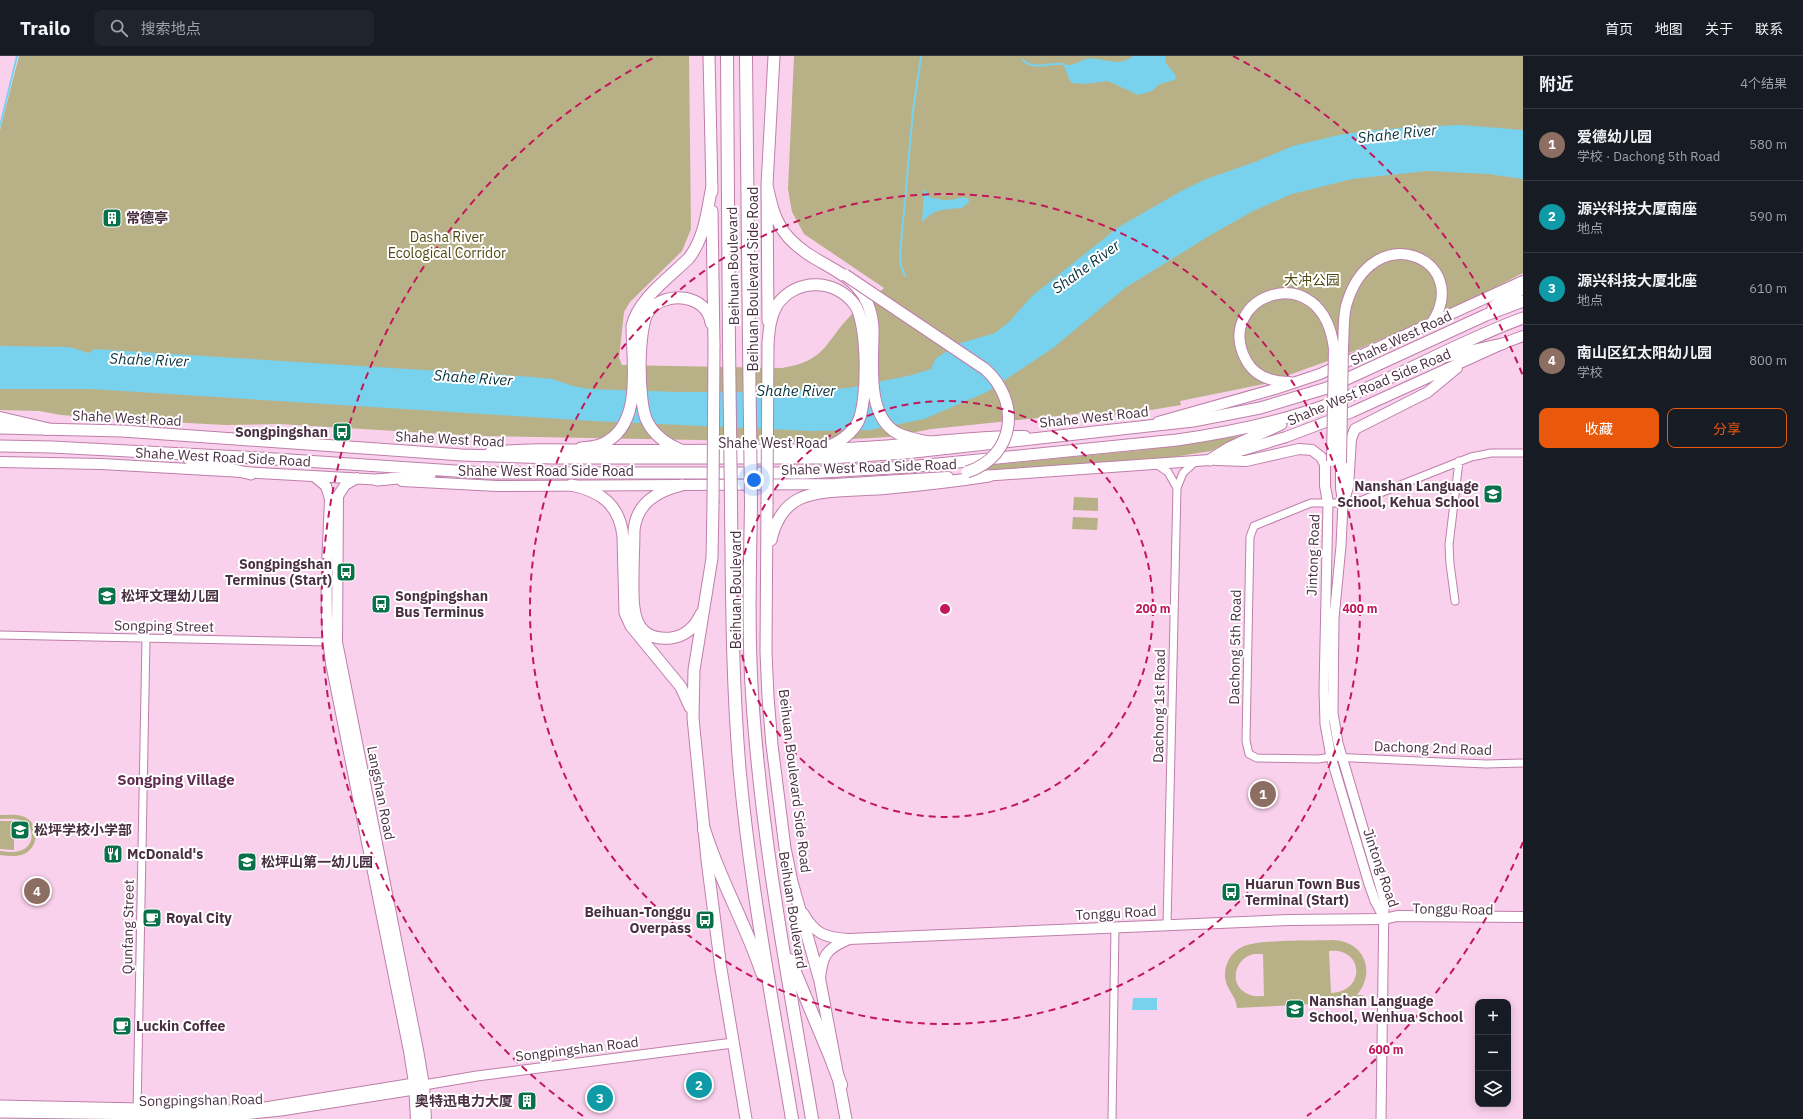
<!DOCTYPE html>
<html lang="zh">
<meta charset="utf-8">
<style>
body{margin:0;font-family:"IBM Plex Sans","Noto Sans SC",sans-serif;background:#20242c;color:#f1f3f6}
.controls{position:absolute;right:12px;bottom:12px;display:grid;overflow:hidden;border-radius:8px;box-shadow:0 2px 10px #0003}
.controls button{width:36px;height:36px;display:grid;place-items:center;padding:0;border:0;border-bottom:1px solid #363941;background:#171b24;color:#f1f3f6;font:20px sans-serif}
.you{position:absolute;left:754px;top:424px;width:14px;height:14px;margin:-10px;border:3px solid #fff;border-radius:50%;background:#1a73e8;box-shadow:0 0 0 6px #1a73e833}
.badge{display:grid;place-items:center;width:26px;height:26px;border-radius:50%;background:#ea580c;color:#fff;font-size:13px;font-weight:700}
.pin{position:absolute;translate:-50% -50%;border:2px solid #fff;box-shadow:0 1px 4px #0006}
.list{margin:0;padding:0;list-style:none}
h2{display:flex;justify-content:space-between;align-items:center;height:52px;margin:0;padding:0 16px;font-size:17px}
h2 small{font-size:13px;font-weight:400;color:#9ea1a6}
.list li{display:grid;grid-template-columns:26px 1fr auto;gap:12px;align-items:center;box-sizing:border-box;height:72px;padding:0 16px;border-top:1px solid #363941}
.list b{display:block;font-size:15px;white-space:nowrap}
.list p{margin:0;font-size:13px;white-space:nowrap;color:#9ea1a6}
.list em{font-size:13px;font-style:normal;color:#9ea1a6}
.actions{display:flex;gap:8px;padding:12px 16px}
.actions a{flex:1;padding:9px 0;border:1px solid #ea580c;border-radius:8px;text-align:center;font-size:14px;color:#ea580c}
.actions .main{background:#ea580c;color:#fff}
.icon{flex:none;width:22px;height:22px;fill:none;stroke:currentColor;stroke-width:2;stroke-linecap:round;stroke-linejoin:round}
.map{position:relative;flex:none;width:1523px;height:1063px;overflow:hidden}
header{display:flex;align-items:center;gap:24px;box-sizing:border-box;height:56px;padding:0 20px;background:#171b24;border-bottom:1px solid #363941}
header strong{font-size:19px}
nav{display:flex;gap:22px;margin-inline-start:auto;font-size:14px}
.search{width:280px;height:36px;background:#20242c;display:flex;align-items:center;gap:10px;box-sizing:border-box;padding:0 14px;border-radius:8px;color:#9ea1a6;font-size:15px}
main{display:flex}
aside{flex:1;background:#171b24}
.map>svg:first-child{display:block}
.green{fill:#b8b187;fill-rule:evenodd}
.water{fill:#78d2ed}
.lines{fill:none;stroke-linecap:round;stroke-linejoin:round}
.stream{stroke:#78d2ed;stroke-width:2}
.minor-casing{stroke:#be7faa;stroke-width:9}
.tertiary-casing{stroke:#be7faa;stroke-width:11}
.secondary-casing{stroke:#be7faa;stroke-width:12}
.primary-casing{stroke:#be7faa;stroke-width:13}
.trunk-casing{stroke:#be7faa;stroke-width:14}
.minor{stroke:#fff;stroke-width:7}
.tertiary{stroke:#fff;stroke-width:9}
.secondary{stroke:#fff;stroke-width:10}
.primary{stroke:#fff;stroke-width:11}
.trunk{stroke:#fff;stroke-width:12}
.secondary-bridge-casing{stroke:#be7faa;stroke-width:12;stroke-linecap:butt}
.primary-bridge-casing{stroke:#be7faa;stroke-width:13;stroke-linecap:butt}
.trunk-bridge-casing{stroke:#be7faa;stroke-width:14;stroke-linecap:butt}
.secondary-bridge{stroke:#fff;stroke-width:10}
.primary-bridge{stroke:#fff;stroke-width:11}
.trunk-bridge{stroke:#fff;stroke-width:12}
.ring{fill:none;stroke:#c2185b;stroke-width:2;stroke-dasharray:7 5}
.labels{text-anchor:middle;stroke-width:4;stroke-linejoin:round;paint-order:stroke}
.poi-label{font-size:14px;font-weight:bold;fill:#492f41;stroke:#fff;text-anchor:start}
.park-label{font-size:14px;fill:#544b13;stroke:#fff}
.street-label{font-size:14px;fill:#492f41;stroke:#fff}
.water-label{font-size:15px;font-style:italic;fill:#04313c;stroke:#fff}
.neighbourhood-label{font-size:15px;font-weight:bold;fill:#622b52;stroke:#fff}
.centre{fill:#c2185b;stroke:#fff;stroke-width:2}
.ring-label{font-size:12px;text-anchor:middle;font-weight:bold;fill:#c2185b;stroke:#fff;stroke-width:4;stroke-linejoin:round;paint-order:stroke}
</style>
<header>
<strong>Trailo</strong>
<div class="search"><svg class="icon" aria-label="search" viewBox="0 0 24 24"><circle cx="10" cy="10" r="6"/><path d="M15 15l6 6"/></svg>搜索地点</div>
<nav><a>首页</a><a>地图</a><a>关于</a><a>联系</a></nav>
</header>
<main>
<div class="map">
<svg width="1523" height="1063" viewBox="0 0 1523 1063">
<rect width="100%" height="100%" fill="#fad1ec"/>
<path class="green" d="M19,0H689L691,173L682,195L630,246L624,256L619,302L622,309L782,312C827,305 825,285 853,257C862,248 874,241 884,232L804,178L792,156L788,133L794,0H1523V217L1461,249L1347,298L1264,328L1180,345L1181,349L1127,358L1106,360L1095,356L932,373L889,381L798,386L478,380L279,368L226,369L112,363L61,359L39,355L0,354V74Z
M1245,379L1211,395L1173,401L982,415L991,409L1152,393Z
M1074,441L1098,442V455L1073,454Z
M1073,461L1098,462L1097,474L1072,473Z
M0,759C7,759 15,758 22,760C39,765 41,790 24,798C17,801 8,800 0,799V795C7,796 16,797 22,794C35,789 35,770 22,765C16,762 7,763 0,763Z
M0,765H14V794L0,793Z
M1334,884C1365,886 1376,916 1357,939H1363V948H1316L1237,952C1236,939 1226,934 1225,921C1224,909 1231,896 1242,891C1257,883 1315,885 1334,884ZM1329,895C1364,891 1366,936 1331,937ZM1254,898H1263L1264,940C1259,940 1253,941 1248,938C1228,930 1234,902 1254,898Z"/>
<path class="water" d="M1133,0H1165L1166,7L1176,20L1175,24L1160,28L1152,35L1138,39L1108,25L1084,28L1072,27C1067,21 1067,15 1063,8C1073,11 1077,6 1086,3C1103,0 1118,13 1133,0Z
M1461,69L1523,74V123L1488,118L1427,115L1352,123L1292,138L1253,155L1209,180L1125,232L1053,292L987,336L924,363L870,374L811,375L593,365L91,333H0V290L69,291L89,297L94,293L532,321L552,323L573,330L589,333L678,336H781L848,332L912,319L931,313L936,302L961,287L995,277L1009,266L1032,240L1117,172L1183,134L1206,123L1255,106L1293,90L1339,79L1366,75L1412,71Z
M924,133L931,142C937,142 942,145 948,144C955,144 960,140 968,142L969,146L962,152C944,154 935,152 922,166Z
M1133,942H1157V954H1132Z"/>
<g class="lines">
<path class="stream" d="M1023,4C1033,15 1050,6 1063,8
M0,70L17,0
M905,220L901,210L900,199L913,55L921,0"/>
<defs>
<path id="minor" d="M1523,397H1491L1471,401L1360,445L1351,447H1311L1254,470L1250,481L1246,685L1249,698L1257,702L1318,703L1331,701L1486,708L1523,707
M1156,408L1168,416L1177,432
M1455,545L1450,508L1449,489L1459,405
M0,579L328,586
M1167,869L1177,432L1183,417L1195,406
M137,1057L146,583
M1112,1063L1115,871"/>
<path id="tertiary" d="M1328,447L1324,634L1325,668L1331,701L1369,828L1375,845L1383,860
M1343,447L1341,490L1334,562L1333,657L1338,687L1384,843L1381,1063
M0,1049L234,1054L265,1051L414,1027L420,1028
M0,1057L233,1060L281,1055L414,1034L424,1029L477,1020L733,987"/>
<path id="secondary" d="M1343,290C1344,277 1343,263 1346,250C1372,158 1475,204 1431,268
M1290,326C1272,326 1255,321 1246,304C1212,240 1323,198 1334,293
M1158,366L1275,333L1320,318L1523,225
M490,396C535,391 578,394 623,394C690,394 756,394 823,393C849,392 875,391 902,388C943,385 983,379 1025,380
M1216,404L1246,405L1299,393L1312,394L1321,401L1325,408V430L1328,447
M0,406L101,408L384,424
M1341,407V432L1343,445
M982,420L1210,404L1286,381L1352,356L1502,288L1523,280
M315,421L326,430L330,443C328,497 323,553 331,607L409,995L414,1027L416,1063
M357,422L345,429L338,440L337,586L418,994L424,1029L426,1063
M402,425L497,430L835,428L948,421
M1343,447L1348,431L1351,383L1355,373L1428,336L1457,312
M803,857C815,878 825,882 849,883L1289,864L1384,863L1397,860L1523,861
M820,923C822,900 826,893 847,884"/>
<path id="primary" d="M709,0L712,136
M767,129C771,148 775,167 789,182C820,216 868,213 873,271C874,302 864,358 897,377C907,382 918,384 929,386
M712,155L714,289
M1493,251L1523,232
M768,265L767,129L774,0
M768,288C769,274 770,261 777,249C795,222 836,222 855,249C868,268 868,346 858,366C850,380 837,388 822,393
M1444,301L1502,288
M0,372L122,375L462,399L552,402H830L905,397L1193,365L1260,352L1327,332L1486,259L1523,245
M0,390L52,391L260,402L485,417H806L908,411L1177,384C1232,376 1288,365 1339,344C1402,319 1460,285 1523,262
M581,392C588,391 595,391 602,388C644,370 632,307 632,270C638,243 670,221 689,202C705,181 707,155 712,130
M681,394C666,388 654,379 647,365C638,348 637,270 649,255C665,234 707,238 711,267
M189,403L251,418
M1210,404L1229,392L1281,368
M377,424L430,419
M571,429C601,435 620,449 623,481L625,557L631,570L681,631L690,651
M682,429C658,435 637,446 634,474C634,489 633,505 633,520C633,549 630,586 671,582C686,580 695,571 701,558
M713,448L712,502L694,614L693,662L707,804L721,913L746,1063
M767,448L766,596L768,641L772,689L785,792L792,826L820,925L846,1063
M771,484C775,467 783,451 799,443C822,432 863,435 889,432C922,429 956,425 989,420"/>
<path id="trunk" d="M727,0L729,289
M746,0L749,288
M0,362L47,373
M731,448C732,538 732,628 740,718C751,834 773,949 792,1063
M751,448C750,511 748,574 752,638C761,781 788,922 812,1063
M704,773C719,823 746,868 762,917
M790,904L830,1000L841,1029"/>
</defs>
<use href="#minor" class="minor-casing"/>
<use href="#tertiary" class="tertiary-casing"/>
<use href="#secondary" class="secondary-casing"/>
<use href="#primary" class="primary-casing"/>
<use href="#trunk" class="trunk-casing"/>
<use href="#minor" class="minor"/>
<use href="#tertiary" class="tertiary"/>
<use href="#secondary" class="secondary"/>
<use href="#primary" class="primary"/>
<use href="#trunk" class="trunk"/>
<defs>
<path id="secondary-bridge" d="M1332,405L1334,293
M1341,407L1343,290"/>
<path id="primary-bridge" d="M845,219L985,313C1021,345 1016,400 967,416
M713,448L714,289
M767,448L768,288"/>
<path id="trunk-bridge" d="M749,288L751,448
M729,289L731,448"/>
</defs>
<use href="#secondary-bridge" class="secondary-bridge-casing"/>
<use href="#primary-bridge" class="primary-bridge-casing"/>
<use href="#trunk-bridge" class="trunk-bridge-casing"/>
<use href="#secondary-bridge" class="secondary-bridge"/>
<use href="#primary-bridge" class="primary-bridge"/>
<use href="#trunk-bridge" class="trunk-bridge"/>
</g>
<g class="ring">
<circle cx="945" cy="553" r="208"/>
<circle cx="945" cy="553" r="415"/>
<path d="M1523 786A623 623 0 0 1 1307 1060M583 1060A623 623 0 0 1 657 0M1233 0A623 623 0 0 1 1523 320"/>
</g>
<defs>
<symbol id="building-square" viewBox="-11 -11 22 22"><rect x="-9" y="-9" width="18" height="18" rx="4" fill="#087149" stroke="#fff"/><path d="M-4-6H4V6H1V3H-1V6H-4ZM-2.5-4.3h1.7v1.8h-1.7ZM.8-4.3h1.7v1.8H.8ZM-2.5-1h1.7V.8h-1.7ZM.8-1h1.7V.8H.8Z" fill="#fff"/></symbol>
<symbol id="bus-square" viewBox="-11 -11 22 22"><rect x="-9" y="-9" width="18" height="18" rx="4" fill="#087149" stroke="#fff"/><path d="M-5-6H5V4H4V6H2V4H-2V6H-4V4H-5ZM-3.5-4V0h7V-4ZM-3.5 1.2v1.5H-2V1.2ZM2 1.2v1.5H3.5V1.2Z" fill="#fff"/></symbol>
<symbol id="school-square" viewBox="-11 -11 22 22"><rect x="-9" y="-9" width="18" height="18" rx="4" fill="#087149" stroke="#fff"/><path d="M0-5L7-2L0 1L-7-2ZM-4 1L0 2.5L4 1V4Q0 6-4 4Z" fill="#fff"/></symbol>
<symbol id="restaurant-square" viewBox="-11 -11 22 22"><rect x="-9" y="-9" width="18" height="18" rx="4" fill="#087149" stroke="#fff"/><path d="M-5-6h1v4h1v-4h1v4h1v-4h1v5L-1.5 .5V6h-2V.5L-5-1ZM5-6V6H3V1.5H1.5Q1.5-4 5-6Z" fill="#fff"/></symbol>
<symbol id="cafe-square" viewBox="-11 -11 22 22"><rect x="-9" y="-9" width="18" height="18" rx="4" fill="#087149" stroke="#fff"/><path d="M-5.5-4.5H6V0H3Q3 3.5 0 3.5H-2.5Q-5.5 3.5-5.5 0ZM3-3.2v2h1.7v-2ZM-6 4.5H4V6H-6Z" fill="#fff"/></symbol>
</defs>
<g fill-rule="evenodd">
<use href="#building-square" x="101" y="151" width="22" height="22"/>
<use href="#bus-square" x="331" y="365" width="22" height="22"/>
<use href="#school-square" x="1482" y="427" width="22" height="22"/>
<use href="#bus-square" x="335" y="505" width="22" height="22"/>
<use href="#school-square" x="96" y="529" width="22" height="22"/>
<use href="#bus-square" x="370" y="537" width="22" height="22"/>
<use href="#school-square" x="9" y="763" width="22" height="22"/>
<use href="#restaurant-square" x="102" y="787" width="22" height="22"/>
<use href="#school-square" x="236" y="795" width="22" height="22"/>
<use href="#bus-square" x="1220" y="825" width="22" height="22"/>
<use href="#cafe-square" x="141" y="851" width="22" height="22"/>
<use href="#bus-square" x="694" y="853" width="22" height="22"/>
<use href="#school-square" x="1284" y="942" width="22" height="22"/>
<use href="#cafe-square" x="111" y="959" width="22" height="22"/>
<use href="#building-square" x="516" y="1034" width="22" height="22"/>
</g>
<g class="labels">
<g class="poi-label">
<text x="126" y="167">常德亭</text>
<text x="328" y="381" text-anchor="end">Songpingshan</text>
<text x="1479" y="435" text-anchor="end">Nanshan Language<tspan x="1479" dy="16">School, Kehua School</tspan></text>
<text x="332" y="513" text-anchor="end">Songpingshan<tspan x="332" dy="16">Terminus (Start)</tspan></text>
<text x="121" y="545">松坪文理幼儿园</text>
<text x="395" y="545">Songpingshan<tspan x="395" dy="16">Bus Terminus</tspan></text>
<text x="34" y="779">松坪学校小学部</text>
<text x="127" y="803">McDonald's</text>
<text x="261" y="811">松坪山第一幼儿园</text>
<text x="1245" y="833">Huarun Town Bus<tspan x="1245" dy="16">Terminal (Start)</tspan></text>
<text x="691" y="861" text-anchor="end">Beihuan-Tonggu<tspan x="691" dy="16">Overpass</tspan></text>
<text x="166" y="867">Royal City</text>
<text x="1309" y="950">Nanshan Language<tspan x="1309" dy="16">School, Wenhua School</tspan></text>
<text x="136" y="975">Luckin Coffee</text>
<text x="513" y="1050" text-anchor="end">奥特迅电力大厦</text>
</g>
<g class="park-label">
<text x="447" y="186">Dasha River<tspan x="447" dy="16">Ecological Corridor</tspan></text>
<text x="1312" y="229">大冲公园</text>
</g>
<g class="street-label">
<text transform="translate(733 210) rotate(-91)" y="5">Beihuan Boulevard</text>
<text transform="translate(753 223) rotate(-90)" y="5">Beihuan Boulevard Side Road</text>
<text transform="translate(1401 282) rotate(-25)" y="5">Shahe West Road</text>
<text transform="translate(1369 331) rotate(-23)" y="5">Shahe West Road Side Road</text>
<text transform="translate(1094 361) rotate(-6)" y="5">Shahe West Road</text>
<text transform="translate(127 362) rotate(3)" y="5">Shahe West Road</text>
<text transform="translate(450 383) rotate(3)" y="5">Shahe West Road</text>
<text x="773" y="392">Shahe West Road</text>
<text transform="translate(223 401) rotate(3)" y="5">Shahe West Road Side Road</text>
<text transform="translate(869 411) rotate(-2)" y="5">Shahe West Road Side Road</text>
<text x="546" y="420">Shahe West Road Side Road</text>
<text transform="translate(1313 499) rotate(-88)" y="5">Jintong Road</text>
<text transform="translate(736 534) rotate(-90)" y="5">Beihuan Boulevard</text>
<text transform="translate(164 570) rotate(1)" y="5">Songping Street</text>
<text transform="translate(1235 591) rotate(-89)" y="5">Dachong 5th Road</text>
<text transform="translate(1159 650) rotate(-89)" y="5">Dachong 1st Road</text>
<text transform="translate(1433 692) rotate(2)" y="5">Dachong 2nd Road</text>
<text transform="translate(795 725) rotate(83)" y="5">Beihuan Boulevard Side Road</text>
<text transform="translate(381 737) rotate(79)" y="5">Langshan Road</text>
<text transform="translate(1381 812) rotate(71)" y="5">Jintong Road</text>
<text transform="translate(1453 853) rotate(1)" y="5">Tonggu Road</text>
<text transform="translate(793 854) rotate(81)" y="5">Beihuan Boulevard</text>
<text transform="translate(1116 857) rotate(-3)" y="5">Tonggu Road</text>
<text transform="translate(128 871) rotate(-89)" y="5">Qunfang Street</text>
<text transform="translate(577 993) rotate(-7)" y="5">Songpingshan Road</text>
<text transform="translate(201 1044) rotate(-1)" y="5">Songpingshan Road</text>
</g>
<g class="water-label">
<text transform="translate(1397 78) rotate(-6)" y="5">Shahe River</text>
<text transform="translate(1086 211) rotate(-36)" y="5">Shahe River</text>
<text transform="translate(149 304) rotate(2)" y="5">Shahe River</text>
<text transform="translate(473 322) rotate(4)" y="5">Shahe River</text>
<text x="796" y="340">Shahe River</text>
</g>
<g class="neighbourhood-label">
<text x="176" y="729">Songping Village</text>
</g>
</g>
<circle cx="945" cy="553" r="6" class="centre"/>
<g class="ring-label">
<text x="1153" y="557">200 m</text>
<text x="1360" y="557">400 m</text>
<text x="1386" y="998">600 m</text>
</g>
</svg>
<div class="controls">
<button>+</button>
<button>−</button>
<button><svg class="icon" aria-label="layers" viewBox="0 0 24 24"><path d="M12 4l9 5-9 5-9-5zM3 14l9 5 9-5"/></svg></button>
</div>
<div class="you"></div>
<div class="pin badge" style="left:1263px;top:738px;background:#8d6e63">1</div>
<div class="pin badge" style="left:699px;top:1029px;background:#0f9aa8">2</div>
<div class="pin badge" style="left:600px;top:1042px;background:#0f9aa8">3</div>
<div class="pin badge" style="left:37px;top:835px;background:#8d6e63">4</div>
</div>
<aside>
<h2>附近<small>4个结果</small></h2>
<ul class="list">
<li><span class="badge" style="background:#8d6e63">1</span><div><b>爱德幼儿园</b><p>学校 · Dachong 5th Road</p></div><em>580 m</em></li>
<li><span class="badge" style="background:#0f9aa8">2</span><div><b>源兴科技大厦南座</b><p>地点</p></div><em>590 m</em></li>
<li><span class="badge" style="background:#0f9aa8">3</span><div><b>源兴科技大厦北座</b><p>地点</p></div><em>610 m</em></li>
<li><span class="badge" style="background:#8d6e63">4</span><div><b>南山区红太阳幼儿园</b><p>学校</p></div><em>800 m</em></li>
</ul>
<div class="actions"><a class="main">收藏</a><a>分享</a></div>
</aside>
</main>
